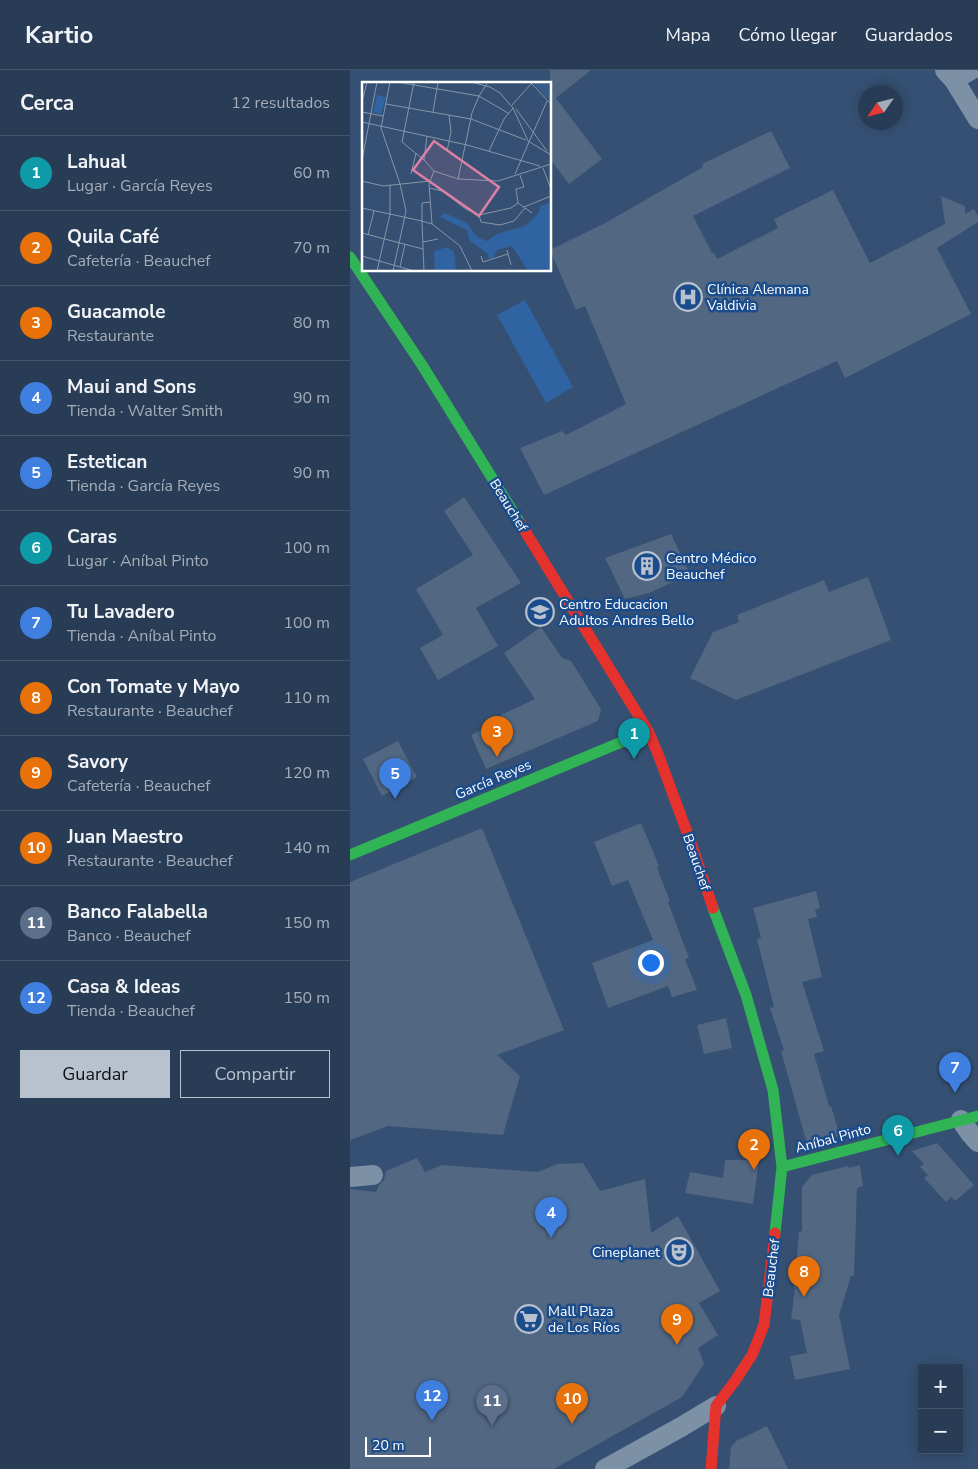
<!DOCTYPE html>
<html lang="es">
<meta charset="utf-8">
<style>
body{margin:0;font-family:"Nunito Sans",sans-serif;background:#30435c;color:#f1f3f6}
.controls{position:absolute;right:15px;bottom:15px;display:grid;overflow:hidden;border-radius:0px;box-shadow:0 2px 12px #0003}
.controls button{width:45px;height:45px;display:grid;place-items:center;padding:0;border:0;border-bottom:1px solid #44566c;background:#283c56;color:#f1f3f6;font:25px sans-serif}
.compass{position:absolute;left:508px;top:15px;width:45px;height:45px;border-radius:50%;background:#283c56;box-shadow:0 2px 12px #0003;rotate:235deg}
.scale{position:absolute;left:15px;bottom:12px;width:66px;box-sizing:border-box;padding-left:5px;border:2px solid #fff;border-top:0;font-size:14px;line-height:18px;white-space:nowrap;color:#fff;-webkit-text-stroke:4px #1b4c8c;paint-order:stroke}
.you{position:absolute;left:300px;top:892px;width:18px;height:18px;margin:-12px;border:4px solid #fff;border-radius:50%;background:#1a73e8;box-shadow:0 0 0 8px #1a73e833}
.badge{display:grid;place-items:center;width:32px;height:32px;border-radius:50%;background:#b8c2ce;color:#fff;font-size:16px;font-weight:700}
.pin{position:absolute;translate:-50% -41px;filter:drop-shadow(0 1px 2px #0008)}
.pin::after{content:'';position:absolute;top:26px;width:18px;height:15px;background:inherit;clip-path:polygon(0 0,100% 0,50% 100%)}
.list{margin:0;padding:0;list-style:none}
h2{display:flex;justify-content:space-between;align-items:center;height:65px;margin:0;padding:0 20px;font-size:21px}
h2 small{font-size:16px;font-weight:400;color:#a5adb9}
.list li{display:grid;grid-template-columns:32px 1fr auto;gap:15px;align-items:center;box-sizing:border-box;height:75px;padding:0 20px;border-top:1px solid #44566c}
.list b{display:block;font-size:19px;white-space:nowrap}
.list p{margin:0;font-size:16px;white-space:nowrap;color:#a5adb9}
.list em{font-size:16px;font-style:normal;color:#a5adb9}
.actions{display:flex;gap:10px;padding:15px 20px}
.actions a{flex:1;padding:11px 0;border:1px solid #b8c2ce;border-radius:0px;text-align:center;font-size:18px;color:#b8c2ce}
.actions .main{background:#b8c2ce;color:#111}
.map{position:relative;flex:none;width:628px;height:1399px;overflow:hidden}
header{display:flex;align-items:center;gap:30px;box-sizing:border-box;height:70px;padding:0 25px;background:#283c56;border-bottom:1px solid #44566c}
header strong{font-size:24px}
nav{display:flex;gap:28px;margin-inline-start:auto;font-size:18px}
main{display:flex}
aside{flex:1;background:#283c56}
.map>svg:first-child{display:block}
.green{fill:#2f63a2}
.building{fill:#516782}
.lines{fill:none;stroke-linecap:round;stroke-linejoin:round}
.street{stroke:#7c90a6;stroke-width:20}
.fast{stroke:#30b455;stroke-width:11}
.jam{stroke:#e5322d;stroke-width:11}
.labels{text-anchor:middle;stroke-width:5;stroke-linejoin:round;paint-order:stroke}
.poi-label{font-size:14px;fill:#fff;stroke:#1b4c8c;text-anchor:start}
.street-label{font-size:14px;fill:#fff;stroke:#1b4c8c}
.inset-road{fill:none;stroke:#8696aa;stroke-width:1}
.view{fill:#dd80a5;fill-opacity:0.15;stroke:#dd80a5;stroke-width:2.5}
.inset-edge{fill:none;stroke:#fff;stroke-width:2.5}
</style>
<header>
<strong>Kartio</strong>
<nav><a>Mapa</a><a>Cómo llegar</a><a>Guardados</a></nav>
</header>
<main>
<aside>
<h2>Cerca<small>12 resultados</small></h2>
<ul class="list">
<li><span class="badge" style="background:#0f9aa8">1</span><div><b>Lahual</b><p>Lugar · García Reyes</p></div><em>60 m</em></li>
<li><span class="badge" style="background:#e8710a">2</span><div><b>Quila Café</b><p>Cafetería · Beauchef</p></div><em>70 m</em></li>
<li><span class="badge" style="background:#e8710a">3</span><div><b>Guacamole</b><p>Restaurante</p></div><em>80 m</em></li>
<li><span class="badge" style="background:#3f7fe0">4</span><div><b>Maui and Sons</b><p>Tienda · Walter Smith</p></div><em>90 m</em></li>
<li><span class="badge" style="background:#3f7fe0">5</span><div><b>Estetican</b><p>Tienda · García Reyes</p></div><em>90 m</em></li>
<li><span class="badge" style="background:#0f9aa8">6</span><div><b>Caras</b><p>Lugar · Aníbal Pinto</p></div><em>100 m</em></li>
<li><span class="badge" style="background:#3f7fe0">7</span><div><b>Tu Lavadero</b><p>Tienda · Aníbal Pinto</p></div><em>100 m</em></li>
<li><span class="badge" style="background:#e8710a">8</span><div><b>Con Tomate y Mayo</b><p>Restaurante · Beauchef</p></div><em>110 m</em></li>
<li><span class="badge" style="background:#e8710a">9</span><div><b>Savory</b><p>Cafetería · Beauchef</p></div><em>120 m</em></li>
<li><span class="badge" style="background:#e8710a">10</span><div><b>Juan Maestro</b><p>Restaurante · Beauchef</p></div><em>140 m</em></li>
<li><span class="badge" style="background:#5c6f8a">11</span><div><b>Banco Falabella</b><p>Banco · Beauchef</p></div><em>150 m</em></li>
<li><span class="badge" style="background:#3f7fe0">12</span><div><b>Casa &amp; Ideas</b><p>Tienda · Beauchef</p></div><em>150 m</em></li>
</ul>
<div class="actions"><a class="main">Guardar</a><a>Compartir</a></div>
</aside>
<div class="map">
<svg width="628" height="1399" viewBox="0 0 628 1399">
<rect width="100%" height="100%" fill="#355072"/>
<path class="green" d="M175,230L223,317L196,333L147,245Z"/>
<path class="building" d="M200,0H241L206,28L252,89L219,114L200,89Z
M421,61L440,98L343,146L362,183L364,182L367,189L428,158L424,149L483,120L520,193L595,154L591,126L615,136V144L624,139L628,146V152L587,178L621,244L495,308L487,291L194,425L170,378L212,361L216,365L276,334L235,236L226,240L200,180L257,152L353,97L352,94Z
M114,427L171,513L126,538L148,576L88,610L70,578L93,565L66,519L123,485L94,441Z
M321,464L340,504L299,523L275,529L255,488Z
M518,507L541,570L386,630L340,608L363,562L389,552L387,545L474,510L479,522Z
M191,557L212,588L221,591L251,639L248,651L136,699L121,665L153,650L151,645L185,629L154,583Z
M48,671L67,707L32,726L13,689Z
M291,753L309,796L307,798L320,831L318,832L339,888L335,889L347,920L322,927L318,916L258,938L242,893L303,870L278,810L262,816L244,772Z
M132,758L214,960L147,985L170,1006L153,1065L38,1056L0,1070V812Z
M466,821L470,838L465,840L467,847L458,849L472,907L452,912L474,981L464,984L479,1036H481L490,1066L457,1074L431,981L434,980L420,938L424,937L407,869L411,868L403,838Z
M376,948L382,978L354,984L347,955Z
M587,1073L624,1115L605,1131L601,1127L596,1132L574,1108L578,1105L570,1097L574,1094L562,1081Z
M67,1088L75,1102L92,1095L188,1102L207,1094L233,1093L250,1121L295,1109L301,1163L328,1146L370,1221L349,1233L368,1265L348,1278L354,1294L332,1327L204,1399H0V1119L26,1122L29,1115L34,1110L36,1101Z
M375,1090H409L403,1134L335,1123L340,1102L373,1108Z
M510,1095L513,1116L507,1118L504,1206H501L489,1245L500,1299L445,1310L440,1286L457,1283L450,1250L441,1249L445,1218H444L449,1162L452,1161V1117L462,1105L498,1096L499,1098Z
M417,1356L438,1399H379L381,1377L386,1371Z"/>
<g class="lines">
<path class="street" d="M595,0L604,10L628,49
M604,10L621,0
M611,1050L620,1063L628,1072
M0,1107L23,1105
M255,1399L331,1357L366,1336"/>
<path class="fast" d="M0,187L72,295L170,453
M0,785L298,661
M363,838L396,925L423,1020L432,1097L425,1163
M432,1097L628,1046"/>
<path class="jam" d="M170,453L298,661L308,684L341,773L363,838
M361,1399L366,1336L385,1311L402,1285L414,1255L425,1163"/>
</g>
<defs>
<symbol id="hospital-ring" viewBox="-11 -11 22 22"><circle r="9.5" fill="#1b4c8c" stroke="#b8c2ce" stroke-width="1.5"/><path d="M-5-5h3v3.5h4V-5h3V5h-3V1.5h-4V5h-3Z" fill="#b8c2ce"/></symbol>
<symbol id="building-ring" viewBox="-11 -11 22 22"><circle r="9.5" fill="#1b4c8c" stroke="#b8c2ce" stroke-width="1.5"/><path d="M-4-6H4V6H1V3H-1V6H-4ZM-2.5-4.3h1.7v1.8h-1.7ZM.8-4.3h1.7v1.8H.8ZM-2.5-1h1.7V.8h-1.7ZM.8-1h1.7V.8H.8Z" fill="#b8c2ce"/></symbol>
<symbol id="school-ring" viewBox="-11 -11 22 22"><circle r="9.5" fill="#1b4c8c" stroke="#b8c2ce" stroke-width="1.5"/><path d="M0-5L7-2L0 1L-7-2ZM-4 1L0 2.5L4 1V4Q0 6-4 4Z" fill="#b8c2ce"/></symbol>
<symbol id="theatre-ring" viewBox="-11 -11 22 22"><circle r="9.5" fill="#1b4c8c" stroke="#b8c2ce" stroke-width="1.5"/><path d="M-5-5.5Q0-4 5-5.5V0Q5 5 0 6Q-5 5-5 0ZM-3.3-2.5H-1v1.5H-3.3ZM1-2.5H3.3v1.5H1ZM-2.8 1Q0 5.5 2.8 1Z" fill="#b8c2ce"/></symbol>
<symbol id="supermarket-ring" viewBox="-11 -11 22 22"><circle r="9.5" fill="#1b4c8c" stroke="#b8c2ce" stroke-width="1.5"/><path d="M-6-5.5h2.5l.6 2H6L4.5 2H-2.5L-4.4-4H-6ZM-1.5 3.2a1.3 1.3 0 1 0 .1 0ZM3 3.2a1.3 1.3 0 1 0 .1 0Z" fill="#b8c2ce"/></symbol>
</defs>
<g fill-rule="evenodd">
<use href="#hospital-ring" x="322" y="211" width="32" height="32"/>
<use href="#building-ring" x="281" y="480" width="32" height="32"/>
<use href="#school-ring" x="174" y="526" width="32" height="32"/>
<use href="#theatre-ring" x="313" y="1166" width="32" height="32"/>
<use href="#supermarket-ring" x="163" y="1233" width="32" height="32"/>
</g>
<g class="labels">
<g class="poi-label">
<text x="357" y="224">Clínica Alemana<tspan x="357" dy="16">Valdivia</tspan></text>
<text x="316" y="493">Centro Médico<tspan x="316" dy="16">Beauchef</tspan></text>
<text x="209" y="539">Centro Educacion<tspan x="209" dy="16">Adultos Andres Bello</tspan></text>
<text x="310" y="1187" text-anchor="end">Cineplanet</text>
<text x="198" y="1246">Mall Plaza<tspan x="198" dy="16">de Los Ríos</tspan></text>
</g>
<g class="street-label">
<text transform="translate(159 435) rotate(58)" y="5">Beauchef</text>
<text transform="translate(143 709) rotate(-23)" y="5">García Reyes</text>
<text transform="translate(347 792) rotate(71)" y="5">Beauchef</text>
<text transform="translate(483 1068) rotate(-15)" y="5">Aníbal Pinto</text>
<text transform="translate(421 1198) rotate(-83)" y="5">Beauchef</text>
</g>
</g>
<g transform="translate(12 12)">
<rect width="189" height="189" fill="#355072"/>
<path d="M15,13L24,15L19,32L11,30ZM189,120V189H166L150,164L135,168L132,175L127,177L126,172L107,158L105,148L78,135L83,131L105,141L115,155L125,159L135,152L163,144L176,132L179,124ZM85,165L92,170L94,189H73L72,169Z" fill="#2f63a2"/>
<path d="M170,0H189V19Z" fill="#385c89"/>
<path class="inset-road" d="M28,0L19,46L38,102L44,129L31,189M35,0L117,14L146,31M52,0L40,60L62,78M109,0L128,5L138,11L151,26L166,59L189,73M168,0L189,22M0,20L5,0M24,22L109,37L164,58M150,23L169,2M154,27L185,69M0,30L21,34M71,30L76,0M0,40L105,63L178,84M65,54L62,78L72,89M85,69L89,50L87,33M127,69L142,37L151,26M0,78L15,0M181,86L189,107M49,92L54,71M153,92L185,19M96,97L110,31L117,14L126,0M0,99L21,104L68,99M67,106L80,109L104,127L117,133L149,126L156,121L154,107L162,105L158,93M68,120L60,121V139L70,142L98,164L110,189M156,121L170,131M162,125L189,114M0,126L60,139L62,189M117,133L119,140L138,143L152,139L163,126M70,142L67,102L72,89L96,97L136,99L189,82M0,151L61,167M6,153L12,129M61,160L76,157M145,168L149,183M0,174L52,189M119,174L121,180L146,172M38,185L43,162M15,189L28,132V103"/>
<path class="view" d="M72,59L137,105L117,134L51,88Z"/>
<rect width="189" height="189" class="inset-edge"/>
</g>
</svg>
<div class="controls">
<button>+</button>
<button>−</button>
</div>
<svg class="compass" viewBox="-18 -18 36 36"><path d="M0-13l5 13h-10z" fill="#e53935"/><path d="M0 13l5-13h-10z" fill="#a5adb9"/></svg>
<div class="scale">20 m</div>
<div class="you"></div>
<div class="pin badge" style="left:284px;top:689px;background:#0f9aa8">1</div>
<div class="pin badge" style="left:404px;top:1100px;background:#e8710a">2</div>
<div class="pin badge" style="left:147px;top:687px;background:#e8710a">3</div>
<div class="pin badge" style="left:201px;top:1168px;background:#3f7fe0">4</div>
<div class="pin badge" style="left:45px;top:729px;background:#3f7fe0">5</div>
<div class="pin badge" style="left:548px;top:1086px;background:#0f9aa8">6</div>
<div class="pin badge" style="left:605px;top:1023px;background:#3f7fe0">7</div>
<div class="pin badge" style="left:454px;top:1227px;background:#e8710a">8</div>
<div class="pin badge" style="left:327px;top:1275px;background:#e8710a">9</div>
<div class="pin badge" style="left:222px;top:1354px;background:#e8710a">10</div>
<div class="pin badge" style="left:142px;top:1356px;background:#5c6f8a">11</div>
<div class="pin badge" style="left:82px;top:1351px;background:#3f7fe0">12</div>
</div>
</main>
